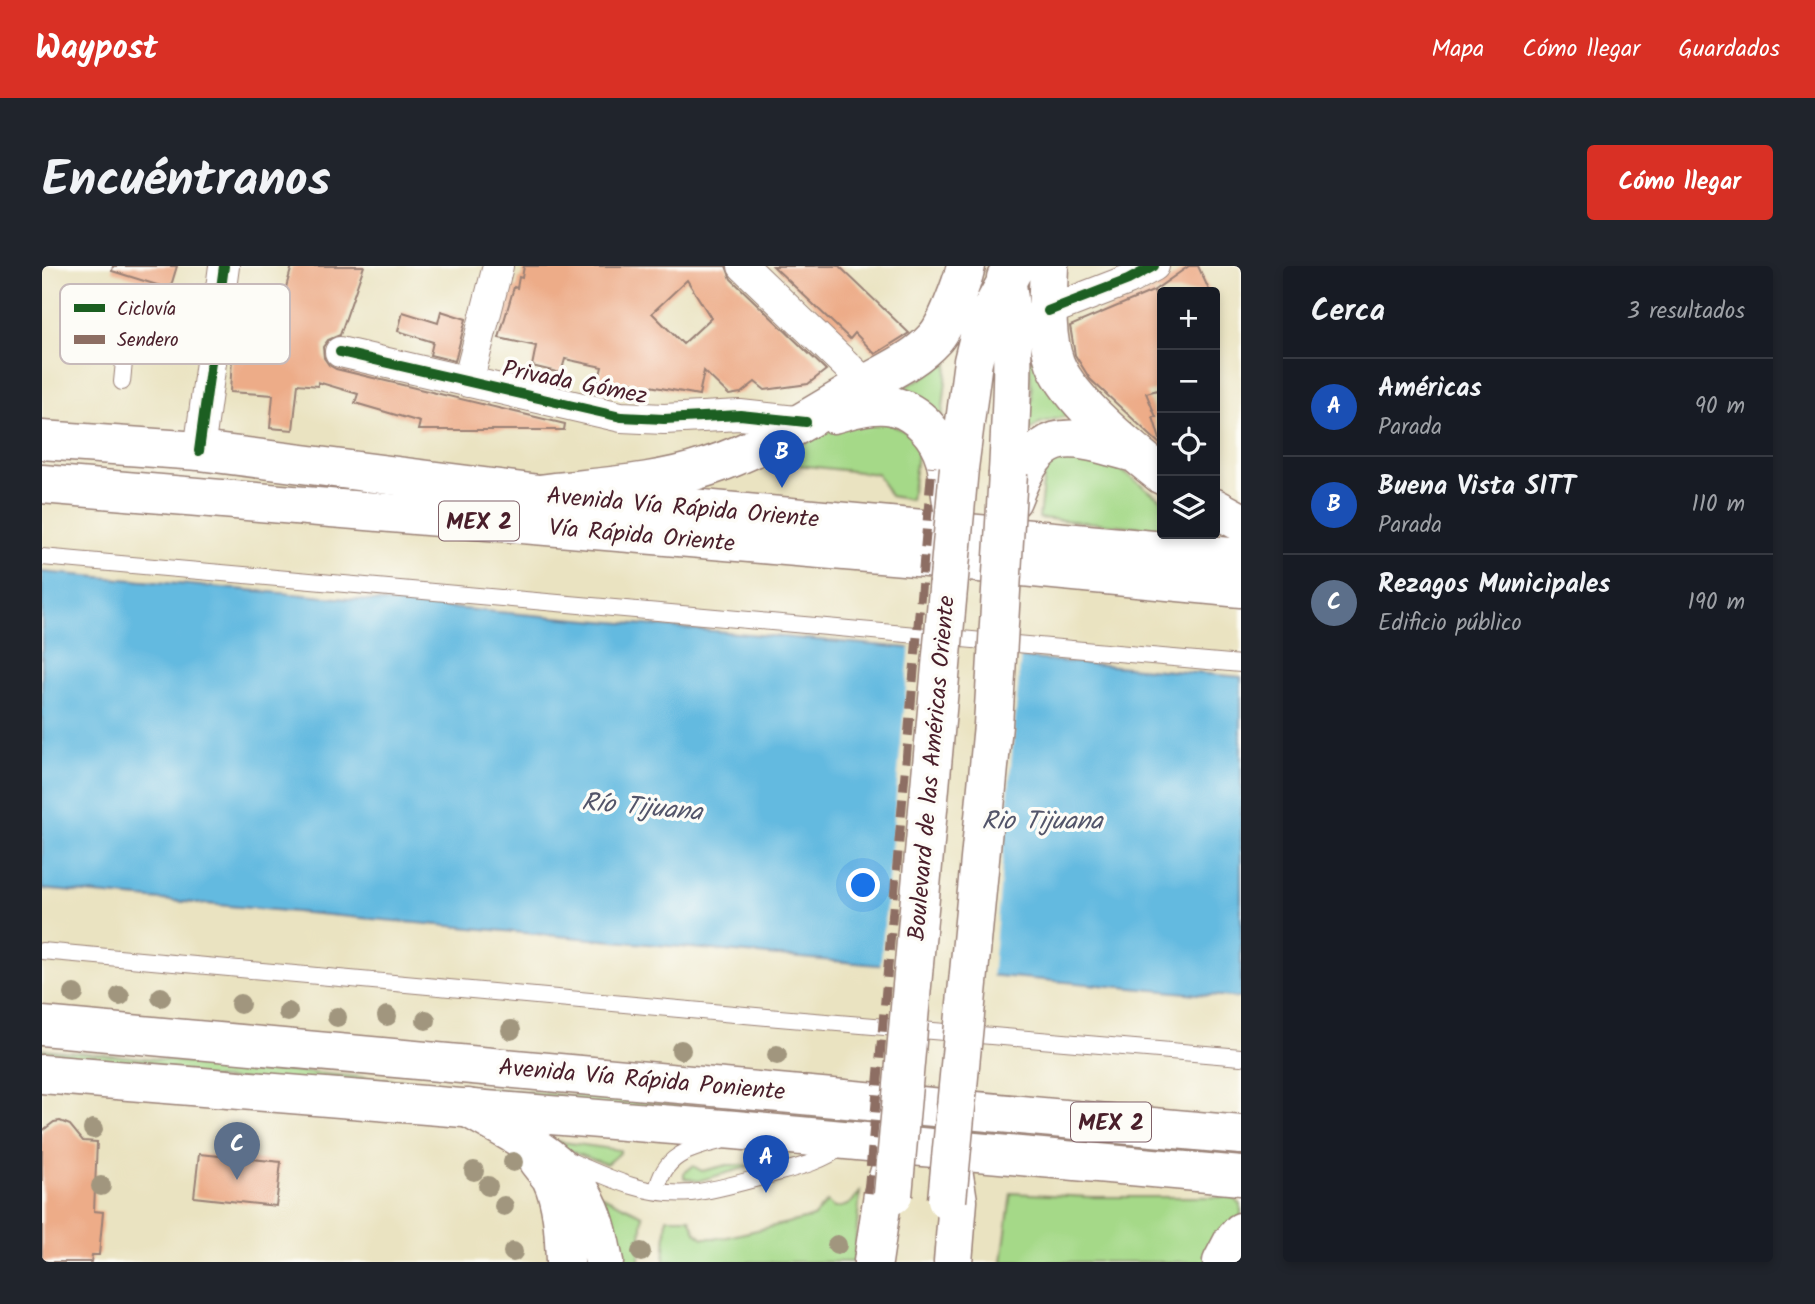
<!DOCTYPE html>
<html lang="es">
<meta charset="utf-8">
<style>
body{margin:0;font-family:Kalam,sans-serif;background:#20242c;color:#f1f3f6}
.controls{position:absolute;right:21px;top:21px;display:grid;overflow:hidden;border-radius:7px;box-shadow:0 4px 10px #0003}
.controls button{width:63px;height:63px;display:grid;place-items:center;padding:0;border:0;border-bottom:2px solid #363941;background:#171b24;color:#f1f3f6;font:35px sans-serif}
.you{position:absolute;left:822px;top:620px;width:24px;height:24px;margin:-18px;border:5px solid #fff;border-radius:50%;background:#1a73e8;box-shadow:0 0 0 10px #1a73e833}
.badge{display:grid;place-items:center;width:46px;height:46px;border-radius:50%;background:#d93025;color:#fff;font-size:23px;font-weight:700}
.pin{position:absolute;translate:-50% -58px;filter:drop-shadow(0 2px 4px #0008)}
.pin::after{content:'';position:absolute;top:37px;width:24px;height:21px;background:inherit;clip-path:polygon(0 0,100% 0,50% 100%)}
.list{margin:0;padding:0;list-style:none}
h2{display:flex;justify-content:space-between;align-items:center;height:91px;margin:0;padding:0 28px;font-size:30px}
h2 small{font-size:23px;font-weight:400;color:#9ea1a6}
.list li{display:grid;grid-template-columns:46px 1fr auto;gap:21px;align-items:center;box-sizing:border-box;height:98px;padding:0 28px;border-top:2px solid #363941}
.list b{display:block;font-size:26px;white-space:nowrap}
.list p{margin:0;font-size:23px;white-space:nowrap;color:#9ea1a6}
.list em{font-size:23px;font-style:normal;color:#9ea1a6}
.icon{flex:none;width:38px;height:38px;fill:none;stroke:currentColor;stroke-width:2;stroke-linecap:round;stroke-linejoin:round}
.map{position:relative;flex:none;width:1199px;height:996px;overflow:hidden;border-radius:7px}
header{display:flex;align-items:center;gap:42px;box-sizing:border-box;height:98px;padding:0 35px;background:#d93025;color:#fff}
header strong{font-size:33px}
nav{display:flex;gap:38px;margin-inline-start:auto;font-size:24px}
.intro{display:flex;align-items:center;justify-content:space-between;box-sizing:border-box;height:168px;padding:0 42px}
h1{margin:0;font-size:49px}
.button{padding:18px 32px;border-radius:7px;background:#d93025;color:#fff;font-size:24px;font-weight:700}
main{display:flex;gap:42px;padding:0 42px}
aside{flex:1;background:#171b24;border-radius:7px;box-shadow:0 4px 10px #0003}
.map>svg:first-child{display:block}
.green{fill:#a5d988;stroke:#787c5a;stroke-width:2}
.water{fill:#64bae0;stroke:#576c86;stroke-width:2}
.pier{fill:#eae3c1}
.building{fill:#edac88;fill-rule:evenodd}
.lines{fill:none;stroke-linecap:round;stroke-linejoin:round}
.lane-casing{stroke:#9a8176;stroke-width:18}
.street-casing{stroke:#9a8176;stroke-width:32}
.secondary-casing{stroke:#9a8176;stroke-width:41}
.primary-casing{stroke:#9a8176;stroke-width:41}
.highway-casing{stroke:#9a8176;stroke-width:41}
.lane{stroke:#fff;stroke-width:16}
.street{stroke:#fff;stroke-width:30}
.secondary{stroke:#fff;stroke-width:38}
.primary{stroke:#fff;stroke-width:38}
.highway{stroke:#fff;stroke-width:38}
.primary-bridge-casing{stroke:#9a8176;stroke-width:41;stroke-linecap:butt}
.primary-bridge{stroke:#fff;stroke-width:38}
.quiet{stroke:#8d6e63;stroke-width:9;stroke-dasharray:18 9;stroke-linecap:butt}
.cycleway-casing{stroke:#fdfcf7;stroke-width:15}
.cycleway{stroke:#1b5e20;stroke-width:10}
.tree{fill:#a1967e}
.labels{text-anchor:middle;stroke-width:7;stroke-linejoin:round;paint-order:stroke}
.shield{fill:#fdfcf7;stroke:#806168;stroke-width:2}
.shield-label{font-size:23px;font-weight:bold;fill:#4a1f2b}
.street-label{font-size:24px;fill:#4a1f2b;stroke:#fdfcf7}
.water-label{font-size:26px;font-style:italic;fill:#53556a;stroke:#fdfcf7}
.key{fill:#fdfcf7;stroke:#c7baba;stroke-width:2}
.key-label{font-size:19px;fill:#4a1f2b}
</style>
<header>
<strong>Waypost</strong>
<nav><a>Mapa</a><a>Cómo llegar</a><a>Guardados</a></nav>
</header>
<div class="intro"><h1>Encuéntranos</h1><a class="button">Cómo llegar</a></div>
<main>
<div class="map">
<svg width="1199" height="996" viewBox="0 0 1199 996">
<rect width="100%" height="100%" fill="#fdfcf7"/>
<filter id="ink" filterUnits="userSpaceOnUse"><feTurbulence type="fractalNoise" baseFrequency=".0143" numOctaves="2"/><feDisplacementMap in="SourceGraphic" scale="14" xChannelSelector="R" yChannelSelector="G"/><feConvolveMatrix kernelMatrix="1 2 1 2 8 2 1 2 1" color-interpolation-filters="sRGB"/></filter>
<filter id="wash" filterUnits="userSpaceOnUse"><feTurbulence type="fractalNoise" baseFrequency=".00686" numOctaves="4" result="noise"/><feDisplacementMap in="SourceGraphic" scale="28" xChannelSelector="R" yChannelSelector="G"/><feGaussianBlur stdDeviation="1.57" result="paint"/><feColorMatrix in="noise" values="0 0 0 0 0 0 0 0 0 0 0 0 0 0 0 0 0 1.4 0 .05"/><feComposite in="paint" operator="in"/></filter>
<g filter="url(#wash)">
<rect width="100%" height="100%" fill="#eae3c1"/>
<path class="green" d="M990,11L1028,149L998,157L983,167L990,132L983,21Z
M906,96L900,151L854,125L880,112Z
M837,153L865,166L876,181L869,234L848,230L835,208L730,196L796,159Z
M1058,189L1120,234V263L997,252L1002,209L1010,195Z
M0,783L1199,888V893L0,799Z
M513,875L578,884V887L564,898L521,883Z
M685,899H713L656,915L642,912V907L651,900L660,905Z
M552,926L601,949L597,996H576Z
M818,926L812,996H622L625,952H648L654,966L661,972H681L771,951L785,936L792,942C806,941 810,937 818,926Z
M969,927L1047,931H1190L1199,939V953L1170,996H960Z"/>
<path class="water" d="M0,306L1199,411V732L0,623Z"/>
<path class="pier" d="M868,378L979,388L950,714L838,703Z"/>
<g id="blocks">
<path class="building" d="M71,0H135L128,23L70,5Z
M250,0H322L298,69L286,74L281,81L282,92L287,99L294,103L523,158L522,164H376L378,156L313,137L316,128L276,116V120L256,118L251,164L228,162L231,129L188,126L192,59L194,40L200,21L241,32Z
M482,0H684L689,13L784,104L766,118L723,124L713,116L699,127L687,129L662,105L657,129L586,116L584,124L556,117L560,101L523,93L519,107L490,100L494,80L457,72L472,21L475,22L477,11L480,12ZM645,14L669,52L641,78L610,47Z
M731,0H797L867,67L833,88L813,67L808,73Z
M1147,0H1156L1168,26H1112L1120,45V123L1104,127L1114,151H1111L1120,180L1048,113L1033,89L1028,60L1111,25Z
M399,45L424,53L413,95L388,89L391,76L356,65L361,46L396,57Z
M18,855L28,859L41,875L55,876L52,945L61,946L57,989H50L49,996H0V865L12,856Z
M157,888L239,896L234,940L152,931Z"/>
</g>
</g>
<g filter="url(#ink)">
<use href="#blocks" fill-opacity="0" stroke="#9a8176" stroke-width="2"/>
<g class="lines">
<defs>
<path id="lane" d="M80,116L85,66L90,62L172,68
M0,291L1199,398
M0,685L725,751L1199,791
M526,894C564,911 605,931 649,927C675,924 701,916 727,909C753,902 778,897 801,880
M615,925C621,889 647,883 679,875"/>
<path id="street" d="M701,0L824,118
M1006,45L1086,14L1112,0
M298,86L579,151L622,153L698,149L764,156
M426,116L456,0
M157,185L182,0"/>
<path id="secondary" d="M0,174L157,185L497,228L1199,292
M0,808L693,864L1199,910"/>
<path id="primary" d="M1007,0C1006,32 1002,66 1013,97C1027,134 1089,184 1120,209
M964,12C975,76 969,142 966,207
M791,148C809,143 832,136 851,140C876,146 896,169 903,193C907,209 908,226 911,242
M917,202L931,95L939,63L973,0
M497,228C552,221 612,219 665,201C721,183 771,149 821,120C846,105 872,95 892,73C904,61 920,17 924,0
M970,234C998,160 1021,167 1089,186
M1173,242L1199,256
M426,842C468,867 526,892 546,939C555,957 558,977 562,996
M495,894C499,900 505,906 509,912C521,936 522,970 523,996
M910,897L916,935L911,996
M831,996L841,928L852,892
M1180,996L1191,975L1199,966"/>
<path id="highway" d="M0,218L874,291L1199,322
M0,760L1199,869"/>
</defs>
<use href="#lane" class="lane-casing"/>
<use href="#street" class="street-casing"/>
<use href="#secondary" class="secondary-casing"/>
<use href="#primary" class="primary-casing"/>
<use href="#highway" class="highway-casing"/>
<use href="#lane" class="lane"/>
<use href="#street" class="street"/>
<use href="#secondary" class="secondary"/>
<use href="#primary" class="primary"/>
<use href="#highway" class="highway"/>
<defs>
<path id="primary-bridge" d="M851,929L917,202
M905,934L951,459L966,207"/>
</defs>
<use href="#primary-bridge" class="primary-bridge-casing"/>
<use href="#primary-bridge" class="primary-bridge"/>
<path class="quiet" d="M826,927L890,200"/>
<defs>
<path id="cycleway" d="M1006,45L1086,14L1112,0
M298,86L579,151L622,153L698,149L764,156
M157,185L182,0"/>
</defs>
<use href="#cycleway" class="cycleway-casing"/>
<use href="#cycleway" class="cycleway"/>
</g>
<g class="tree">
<circle cx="32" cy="728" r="10"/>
<circle cx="78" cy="730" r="10"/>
<circle cx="119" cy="731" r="10"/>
<circle cx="198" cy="738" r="10"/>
<circle cx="246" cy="746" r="10"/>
<circle cx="345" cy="750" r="10"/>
<circle cx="295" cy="751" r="10"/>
<circle cx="384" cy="754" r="10"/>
<circle cx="469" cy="764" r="10"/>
<circle cx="639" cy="784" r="10"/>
<circle cx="735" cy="789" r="10"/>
<circle cx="51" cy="863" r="10"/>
<circle cx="471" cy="896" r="10"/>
<circle cx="432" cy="905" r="10"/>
<circle cx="59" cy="920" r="10"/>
<circle cx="446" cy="920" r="10"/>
<circle cx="462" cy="940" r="10"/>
<circle cx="795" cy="979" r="10"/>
<circle cx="471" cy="986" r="10"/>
<circle cx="599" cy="986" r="10"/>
</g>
</g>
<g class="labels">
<g class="shield">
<rect x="397" y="235.5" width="80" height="39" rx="5"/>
<rect x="1029" y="836.5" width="80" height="39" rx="5"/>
</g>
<g class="shield-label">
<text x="437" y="263">MEX 2</text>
<text x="1069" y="864">MEX 2</text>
</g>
<g class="street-label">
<text transform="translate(533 116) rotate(11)" y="8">Privada Gómez</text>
<text transform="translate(641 241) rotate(5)" y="8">Avenida Vía Rápida Oriente</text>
<text transform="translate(600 269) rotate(5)" y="8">Vía Rápida Oriente</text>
<text transform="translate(889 502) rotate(-85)" y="8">Boulevard de las Américas Oriente</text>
<text transform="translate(600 813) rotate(5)" y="8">Avenida Vía Rápida Poniente</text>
</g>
<g class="water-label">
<text transform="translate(600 540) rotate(5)" y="9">Río Tijuana</text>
<text x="1000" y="563">Rio Tijuana</text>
</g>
</g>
<rect x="18" y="18" width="230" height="80" rx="10" class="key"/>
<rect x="32" y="38" width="31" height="8" fill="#1b5e20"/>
<rect x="32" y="69" width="31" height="9" fill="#8d6e63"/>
<g class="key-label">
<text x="75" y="49">Ciclovía</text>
<text x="75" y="80">Sendero</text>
</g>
</svg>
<div class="controls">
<button>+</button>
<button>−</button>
<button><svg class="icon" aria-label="locate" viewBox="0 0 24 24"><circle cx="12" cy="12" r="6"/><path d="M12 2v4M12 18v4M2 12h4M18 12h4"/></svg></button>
<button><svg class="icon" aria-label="layers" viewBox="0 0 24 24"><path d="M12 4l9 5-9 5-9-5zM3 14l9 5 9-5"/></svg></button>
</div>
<div class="you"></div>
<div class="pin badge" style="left:724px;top:927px;background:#1a4fb4">A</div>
<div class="pin badge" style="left:740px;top:222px;background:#1a4fb4">B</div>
<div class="pin badge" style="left:195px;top:914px;background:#5c6f8a">C</div>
</div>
<aside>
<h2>Cerca<small>3 resultados</small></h2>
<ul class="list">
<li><span class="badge" style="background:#1a4fb4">A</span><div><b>Américas</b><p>Parada</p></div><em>90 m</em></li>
<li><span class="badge" style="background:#1a4fb4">B</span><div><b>Buena Vista SITT</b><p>Parada</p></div><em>110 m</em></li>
<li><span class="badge" style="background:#5c6f8a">C</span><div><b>Rezagos Municipales</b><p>Edificio público</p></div><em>190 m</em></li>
</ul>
</aside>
</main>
